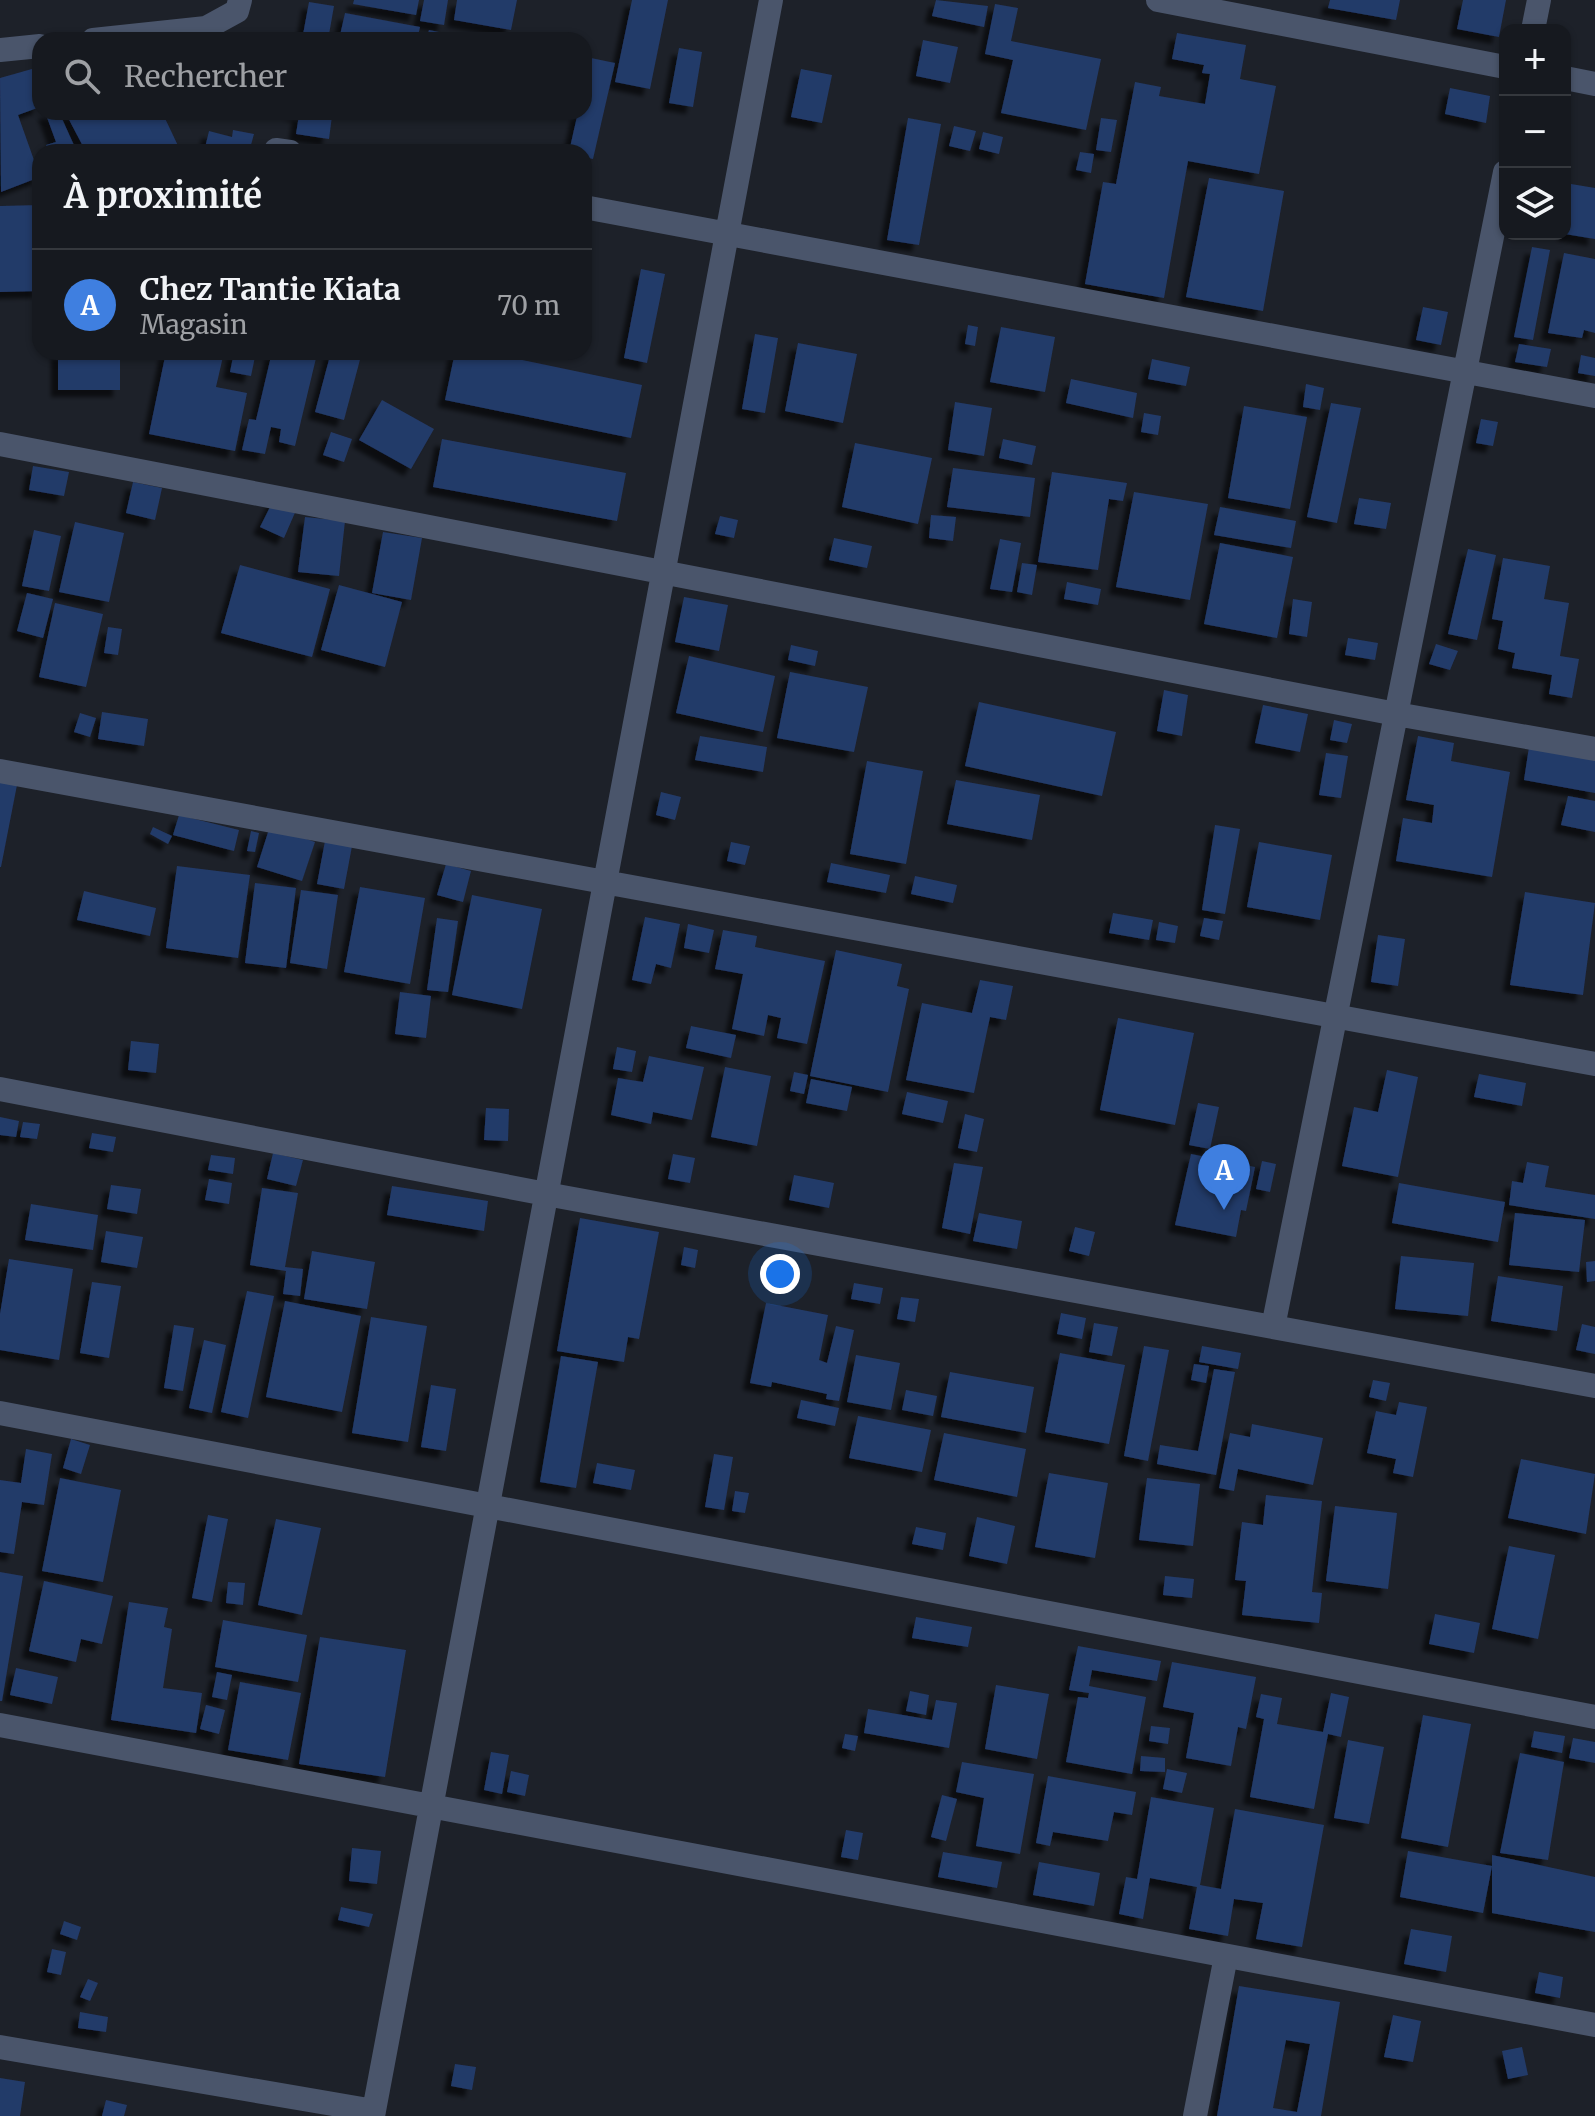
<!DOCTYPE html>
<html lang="fr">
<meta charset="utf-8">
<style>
body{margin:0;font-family:Merriweather,serif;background:#23262c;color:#f1f3f6}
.controls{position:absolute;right:24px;top:24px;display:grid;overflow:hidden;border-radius:16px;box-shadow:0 2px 6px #0004}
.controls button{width:72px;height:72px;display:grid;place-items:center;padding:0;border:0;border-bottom:2px solid #35383d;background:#16191f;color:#f1f3f6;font:40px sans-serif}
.you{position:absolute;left:780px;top:1274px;width:28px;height:28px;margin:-20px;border:6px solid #fff;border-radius:50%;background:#1a73e8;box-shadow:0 0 0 12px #1a73e833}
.badge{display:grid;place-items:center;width:52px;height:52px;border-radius:50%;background:#e3ae35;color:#fff;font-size:26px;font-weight:700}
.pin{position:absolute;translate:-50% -66px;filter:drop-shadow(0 2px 4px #0008)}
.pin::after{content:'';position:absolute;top:42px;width:28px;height:24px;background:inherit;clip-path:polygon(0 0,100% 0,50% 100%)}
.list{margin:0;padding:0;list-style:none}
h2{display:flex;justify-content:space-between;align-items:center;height:104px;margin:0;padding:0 32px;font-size:34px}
h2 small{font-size:26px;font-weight:400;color:#9ea0a4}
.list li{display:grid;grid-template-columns:52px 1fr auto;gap:24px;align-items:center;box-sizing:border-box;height:112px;padding:0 32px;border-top:2px solid #35383d}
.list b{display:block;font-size:30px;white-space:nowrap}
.list p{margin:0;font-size:26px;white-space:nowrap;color:#9ea0a4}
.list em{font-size:26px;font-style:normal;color:#9ea0a4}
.icon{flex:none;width:44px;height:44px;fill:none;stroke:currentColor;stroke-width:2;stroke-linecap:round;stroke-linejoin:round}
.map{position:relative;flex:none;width:1595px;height:2116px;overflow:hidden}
.search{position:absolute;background:#16191f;box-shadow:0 2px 6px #0004;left:32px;top:32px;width:560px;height:88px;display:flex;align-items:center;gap:20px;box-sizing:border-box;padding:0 28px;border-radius:24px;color:#9ea0a4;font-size:30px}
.panel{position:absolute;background:#16191f;box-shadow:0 2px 6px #0004;left:32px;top:144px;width:560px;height:216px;border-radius:24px}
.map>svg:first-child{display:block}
.building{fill:#233a69;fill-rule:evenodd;filter:url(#shadow)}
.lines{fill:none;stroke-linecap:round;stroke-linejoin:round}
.minor{stroke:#4a556b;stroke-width:24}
</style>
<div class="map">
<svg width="1595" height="2116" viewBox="0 0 1595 2116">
<defs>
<filter id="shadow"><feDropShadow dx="-7" dy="7" stdDeviation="2" flood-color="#0009"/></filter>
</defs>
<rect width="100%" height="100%" fill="#1d2129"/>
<path class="building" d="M354,0H419L416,15L353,4Z
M424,0H448L444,25L420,21Z
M457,0H517L511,30L454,20Z
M632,0H668L650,89L615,82Z
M936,0L988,6L984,27L932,16Z
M1330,0H1400L1396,20L1328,8Z
M1463,0H1506L1499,37L1457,29Z
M309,2L334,6L328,40H302Z
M995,4L1018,8L1011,41L1101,59L1086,130L1001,113L1013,60L985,54Z
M345,13L420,27L417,40H339Z
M429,30L473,39V40H426Z
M1177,33L1246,45L1240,79L1276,86L1259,174L1188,161L1164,298L1085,284L1103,182L1116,184L1135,82L1161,87L1159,96L1205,104L1210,74L1202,73L1204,65L1172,59Z
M923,40L958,47L950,83L916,76Z
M679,48L702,52L693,107L669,103Z
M591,58L615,63L593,159L584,157V152H569L578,112H584V87Z
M39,67L40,107L18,115L40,177L1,192L0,78Z
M801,69L832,75L822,123L791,117Z
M1450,88L1490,96L1486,123L1445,114Z
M45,112H59L77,152H49L46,145L56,142Z
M65,112H162L181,152H86Z
M288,112L332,116L329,139L296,134L299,115Z
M908,118L941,124L919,245L887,240Z
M1101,118L1117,120L1111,152L1096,150Z
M954,126L976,131L970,151L949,146Z
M233,130L254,134L249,152H204L209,131L232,137Z
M983,132L1003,137L999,154L979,149Z
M1080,152L1094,154L1091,173L1076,170Z
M1209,178L1284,191L1263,311L1186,297Z
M1565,183L1595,188V239L1565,234Z
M40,205V291L0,292V206Z
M1532,247L1550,250L1533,340L1514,337Z
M1564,253L1595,259V333L1584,330L1582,338L1548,333Z
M641,269L665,274L647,363L624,358Z
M1423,307L1448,312L1441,345L1416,340Z
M968,325L978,327L975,346L965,344Z
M1001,327L1055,337L1045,392L990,382Z
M755,334L778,338L765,413L742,409Z
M798,343L857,354L843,423L785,411Z
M1519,344L1551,349L1547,367L1515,362Z
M58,352H120V390H58Z
M166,352H224L216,387L247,393L235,451L149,434Z
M234,352H256L251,376L230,372Z
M272,352L317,354L295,446L279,442L281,429L271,427L265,454L242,450L249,419L256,420Z
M331,352H362L344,420L315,412Z
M455,352H484L642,385L631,438L445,400Z
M1581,355L1595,358V376L1578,373Z
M1152,359L1190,367L1186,386L1148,379Z
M1071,379L1137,393L1133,418L1066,403Z
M1306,384L1324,388L1320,410L1303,407Z
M382,400L434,429L411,469L359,440Z
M955,402L992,408L984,456L948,450Z
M1331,403L1361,408L1337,523L1307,517Z
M1244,406L1307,417L1290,509L1228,498Z
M1144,413L1161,416L1158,435L1141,432Z
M1481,419L1498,422L1493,446L1476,443Z
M331,432L352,439L344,462L323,455Z
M442,439L626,473L617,521L433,487Z
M1003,439L1036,446L1032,465L999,458Z
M855,443L932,458L918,524L842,507Z
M33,466L69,472L64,496L29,490Z
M953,468L1035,478L1030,517L947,507Z
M1052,472L1127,483L1123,501L1109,499L1098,570L1038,562Z
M133,482L162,488L155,520L126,513Z
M1134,492L1208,504L1190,600L1116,587Z
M275,497L297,508L284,538L260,527Z
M1359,498L1391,503L1386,529L1354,524Z
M1220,507L1296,521L1291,548L1214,535Z
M931,515L956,517L953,541L929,538Z
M720,516L738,520L734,538L715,534Z
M305,517L345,521L339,576L298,572Z
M75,522L124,533L109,602L59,592Z
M34,530L61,536L49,591L22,586Z
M383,532L422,538L411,600L372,593Z
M834,538L872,546L867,568L829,560Z
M1000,539L1021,543L1012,592L990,589Z
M1220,543L1293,557L1277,638L1204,624Z
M1468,549L1496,555L1477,640L1448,634Z
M1503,558L1550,566L1544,599L1569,603L1560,656L1579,659L1572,698L1549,694L1552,675L1512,668L1515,653L1498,649L1503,621L1492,619Z
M1022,563L1037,565L1032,595L1017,592Z
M240,565L330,589L312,657L221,633Z
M1067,582L1101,589L1098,605L1064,599Z
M339,585L402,602L385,667L321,650Z
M27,593L53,599L43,638L17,631Z
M684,597L728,605L719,651L675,642Z
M1293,599L1312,602L1307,637L1289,634Z
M55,603L103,614L86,687L39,677Z
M108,627L122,629L118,655L104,653Z
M1348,638L1378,643L1375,660L1345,655Z
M1436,644L1458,651L1450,670L1429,664Z
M791,645L818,651L815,666L788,660Z
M689,656L775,676L763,732L676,713Z
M790,672L868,687L854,752L777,738Z
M1164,690L1188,695L1182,736L1157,731Z
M979,702L1116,732L1102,796L965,766Z
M1263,705L1308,714L1300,752L1255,743Z
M102,712L148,719L144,746L98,739Z
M80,713L96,718L90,737L74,732Z
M1334,720L1352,724L1347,743L1330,740Z
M700,736L767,747L763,772L695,760Z
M1418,736L1454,743L1451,761L1510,772L1492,877L1396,861L1403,818L1432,823L1434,805L1406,800Z
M1529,747L1595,758V793L1524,780Z
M1326,753L1348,756L1341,798L1319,795Z
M867,761L923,771L906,864L850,854Z
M956,780L1040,795L1032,840L947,824Z
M0,782L17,785L1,867H0Z
M661,792L681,797L675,820L656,815Z
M1568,796L1595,801V832L1561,825Z
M179,815L239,830L234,851L173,835Z
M1215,825L1240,829L1225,914L1202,910Z
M270,826L315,842L302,881L257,867Z
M153,827L172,836L168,844L150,834Z
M251,831L259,833L255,852L247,851Z
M325,841L352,846L344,889L317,884Z
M731,842L750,846L745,865L727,861Z
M1259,842L1332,855L1320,920L1247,907Z
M831,863L890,875L886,893L827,882Z
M446,864L471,871L463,902L437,895Z
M177,866L250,875L238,958L166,948Z
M915,876L957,885L953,903L911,894Z
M255,883L296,888L286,968L245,963Z
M360,887L425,898L410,984L344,972Z
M301,890L338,895L327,969L290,963Z
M84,891L156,908L150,936L77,920Z
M1525,892L1595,903L1583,995L1510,985Z
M472,895L542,909L522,1009L452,995Z
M1113,913L1153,920L1149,940L1109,933Z
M645,917L680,924L671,968L656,964L651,984L632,980Z
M437,918L458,921L448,992L427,990Z
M1204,918L1223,921L1219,940L1200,936Z
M1159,922L1178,926L1175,943L1156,940Z
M688,924L714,930L709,953L684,948Z
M723,930L757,936L755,947L825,961L807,1044L777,1038L781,1018L768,1015L764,1036L732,1029L743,974L715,969Z
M1378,935L1405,939L1398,986L1371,982Z
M836,950L902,964L897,986L909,989L888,1092L810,1076Z
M980,980L1013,986L1006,1020L990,1017L974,1093L906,1080L922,1003L972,1013Z
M400,992L431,996L426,1038L395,1034Z
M1118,1018L1194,1033L1175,1125L1100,1110Z
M691,1026L736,1035L731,1058L686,1048Z
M131,1041L159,1044L156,1073L128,1070Z
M617,1047L636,1051L632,1072L613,1069Z
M649,1056L704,1067L692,1120L653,1112L651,1124L611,1115L618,1078L643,1082Z
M725,1067L771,1076L757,1146L711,1137Z
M1387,1070L1418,1077L1398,1177L1342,1166L1354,1107L1378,1112Z
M794,1072L808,1075L804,1094L790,1091Z
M1479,1074L1526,1083L1522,1106L1474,1097Z
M811,1079L852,1087L847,1111L806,1103Z
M907,1092L948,1101L943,1123L902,1114Z
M1198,1103L1219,1107L1210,1149L1189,1145Z
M486,1108L509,1109L508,1141L484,1140Z
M965,1114L984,1119L977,1152L958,1148Z
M0,1117L19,1121L16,1137L0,1135Z
M23,1122L40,1124L37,1139L20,1137Z
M92,1133L116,1137L113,1152L89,1148Z
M273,1153L303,1160L296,1186L267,1179Z
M673,1154L695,1158L690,1183L668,1179Z
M1191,1154L1255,1167L1246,1211L1241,1210L1236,1237L1175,1225Z
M211,1155L235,1158L233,1174L208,1170Z
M1262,1161L1276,1164L1270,1192L1256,1189Z
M1527,1162L1549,1166L1545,1187L1595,1195V1219L1509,1205L1512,1181L1523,1183Z
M954,1163L983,1167L970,1234L942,1228Z
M794,1175L834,1183L829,1208L789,1200Z
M209,1179L232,1183L229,1204L205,1200Z
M1399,1183L1505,1202L1498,1242L1392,1223Z
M111,1185L141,1189L137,1214L107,1209Z
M392,1186L488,1201L484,1231L387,1215Z
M262,1188L298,1193L285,1267L303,1269L300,1296L283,1294L286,1271L250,1265Z
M31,1204L98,1215L93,1250L25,1240Z
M979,1213L1022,1221L1017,1249L973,1241Z
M1515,1213L1585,1220L1579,1272L1509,1265Z
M580,1218L659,1232L639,1339L628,1337L624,1362L557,1351Z
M1075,1227L1095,1232L1089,1256L1069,1251Z
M106,1231L143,1237L137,1268L101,1262Z
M684,1247L698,1250L695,1268L681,1265Z
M312,1251L375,1262L367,1309L304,1299Z
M1401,1256L1474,1263L1468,1316L1395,1309Z
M9,1259L73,1269L59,1360L0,1350V1314Z
M1595,1261V1281L1587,1282L1586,1262Z
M1498,1276L1563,1286L1557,1331L1491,1321Z
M92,1282L121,1286L109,1358L80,1353Z
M854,1283L883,1288L880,1304L851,1299Z
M247,1291L274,1296L248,1418L221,1412Z
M901,1297L919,1299L915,1322L897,1319Z
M285,1301L361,1316L342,1412L266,1397Z
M766,1303L828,1315L819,1360L827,1363L836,1326L854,1330L839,1401L826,1399L827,1394L772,1382L771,1387L750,1383Z
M1061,1313L1086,1318L1082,1339L1057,1334Z
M371,1317L427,1326L408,1442L352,1433Z
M1094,1323L1118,1327L1112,1356L1089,1352Z
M1582,1324L1595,1327V1354L1576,1350Z
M174,1325L194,1328L183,1391L164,1388Z
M204,1340L226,1345L212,1413L189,1408Z
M1144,1346L1169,1350L1148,1461L1124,1456Z
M1202,1346L1241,1353L1238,1369L1199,1362Z
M1060,1353L1125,1365L1109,1444L1045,1432Z
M856,1355L900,1363L891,1410L847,1402Z
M561,1356L598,1362L576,1488L540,1482Z
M1194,1364L1209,1366L1206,1383L1191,1380Z
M1214,1369L1235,1372L1216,1475L1157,1464L1160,1445L1198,1451Z
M950,1372L1034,1387L1026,1433L941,1417Z
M1373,1380L1390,1383L1386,1401L1369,1397Z
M431,1385L456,1389L446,1451L421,1447Z
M906,1390L937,1396L933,1416L902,1410Z
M801,1400L839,1408L835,1426L797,1418Z
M1399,1402L1427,1407L1413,1477L1393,1473L1396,1459L1367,1453L1376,1411L1396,1415Z
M858,1416L931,1430L922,1472L849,1458Z
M1252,1424L1323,1438L1313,1485L1238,1469L1234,1491L1219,1488L1230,1433L1250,1437Z
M944,1433L1026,1449L1017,1497L934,1480Z
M71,1439L90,1445L81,1474L63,1468Z
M26,1449L52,1454L44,1505L22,1502L14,1554L0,1552V1480L21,1483Z
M714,1454L733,1457L724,1510L705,1507Z
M1521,1459L1595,1474L1586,1534L1508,1518Z
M597,1463L635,1470L631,1490L593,1483Z
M1049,1473L1108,1483L1095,1558L1035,1547Z
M60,1478L121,1490L103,1582L42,1571Z
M1147,1478L1200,1484L1193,1546L1139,1540Z
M735,1491L749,1493L745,1513L732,1511Z
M1266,1495L1322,1501L1312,1592L1322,1593L1319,1623L1242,1615L1246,1581L1235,1580L1242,1522L1263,1525Z
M1335,1506L1397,1513L1388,1589L1326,1581Z
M208,1515L228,1519L212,1602L192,1598Z
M977,1517L1015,1526L1007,1564L969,1556Z
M276,1519L321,1528L302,1615L258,1605Z
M916,1527L946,1533L943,1550L912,1544Z
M1509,1546L1555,1555L1538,1639L1492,1629Z
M0,1572L23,1576L2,1701H0Z
M1165,1576L1194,1579L1192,1598L1163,1595Z
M44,1581L113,1596L102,1644L81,1639L76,1662L29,1651Z
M228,1582L245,1583L243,1605L226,1603Z
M129,1602L168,1608L164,1627L172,1629L163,1688L202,1693L196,1733L111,1720Z
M1435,1614L1480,1623L1474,1653L1429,1644Z
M916,1617L972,1627L968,1647L912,1638Z
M223,1620L307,1635L298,1682L215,1667Z
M320,1637L406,1650L385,1777L299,1764Z
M1078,1646L1161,1661L1157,1681L1092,1670L1089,1686L1146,1697L1132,1774L1066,1762L1078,1697L1088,1698L1089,1693L1069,1690Z
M1172,1662L1256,1677L1246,1729L1238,1727L1231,1766L1186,1758L1194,1713L1163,1707Z
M16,1668L58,1677L52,1704L10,1695Z
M217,1672L232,1675L227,1700L212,1697Z
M240,1682L301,1693L288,1760L228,1750Z
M996,1685L1049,1694L1037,1759L985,1749Z
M910,1691L929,1695L926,1715L906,1711Z
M1331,1693L1349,1697L1341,1737L1328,1734L1314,1809L1250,1797L1264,1719L1256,1717L1261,1694L1282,1698L1277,1724L1323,1732Z
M936,1700L957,1703L949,1748L864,1733L868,1709L932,1720Z
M206,1705L225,1710L219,1734L200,1729Z
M1423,1715L1471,1724L1448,1847L1401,1838Z
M1151,1726L1170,1728L1168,1744L1149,1741Z
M1534,1731L1565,1736L1562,1753L1531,1747Z
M845,1734L858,1736L855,1751L842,1748Z
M1573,1738L1595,1742V1763L1569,1758Z
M1348,1740L1384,1747L1369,1824L1334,1818Z
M491,1752L509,1755L502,1794L484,1790Z
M1520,1753L1564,1762L1548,1860L1500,1853Z
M1141,1756L1165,1758V1772L1140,1771Z
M962,1762L1034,1774L1020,1854L976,1846L984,1798L956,1792Z
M1167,1769L1187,1773L1182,1793L1163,1789Z
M511,1771L529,1775L525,1796L507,1792Z
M1048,1776L1136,1792L1132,1815L1114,1812L1108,1841L1053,1832L1050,1846L1036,1843Z
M942,1795L957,1799L946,1841L931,1837Z
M1151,1797L1214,1808L1200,1885L1221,1889L1235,1809L1324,1825L1302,1947L1256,1939L1263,1903L1234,1899L1228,1936L1189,1929L1197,1887L1150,1878L1143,1919L1119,1914L1126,1877L1137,1879Z
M846,1830L863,1833L858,1860L841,1857Z
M352,1848L381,1851L377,1884L349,1881Z
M1408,1851L1492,1866L1483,1913L1400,1897Z
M943,1852L1002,1862L997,1888L938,1877Z
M1492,1855L1595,1877V1932L1492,1913Z
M1039,1862L1100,1873L1094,1906L1033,1895Z
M341,1907L373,1914L369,1927L338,1920Z
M64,1921L81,1927L77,1940L60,1934Z
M1411,1929L1452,1936L1446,1972L1404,1964Z
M52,1949L66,1952L61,1975L47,1972Z
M1539,1972L1563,1977L1560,1998L1535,1993Z
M88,1979L98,1983L90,2001L80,1997Z
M1239,1986L1340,2002L1321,2116H1217ZM1286,2040L1310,2044L1297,2112L1273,2108Z
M80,2012L108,2017L106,2032L78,2028Z
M1393,2015L1421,2021L1413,2062L1384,2057Z
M1522,2047L1528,2075L1508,2079L1502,2051Z
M455,2064L476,2067L472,2090L451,2086Z
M0,2078L25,2082L20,2116H0Z
M106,2100L127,2105L124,2116H102Z"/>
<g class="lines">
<path class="minor" d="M1158,0L1505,67
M1533,30L1539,0
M93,40L206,28L237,11L240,0
M0,50L40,46
M1565,78L1595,84
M276,150L290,152
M584,207L1595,396
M0,444L1396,714L1595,749
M0,771L1595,1064
M0,1089L546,1194L1595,1386
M1273,1327L1505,172
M0,1413L1595,1717
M0,1725L1595,2025
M0,2047L374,2111
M373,2116L771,0
M1195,2116L1226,1956"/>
</g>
</svg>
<div class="controls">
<button>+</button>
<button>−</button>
<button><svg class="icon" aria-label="layers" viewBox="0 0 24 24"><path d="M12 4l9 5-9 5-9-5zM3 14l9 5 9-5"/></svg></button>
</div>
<div class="you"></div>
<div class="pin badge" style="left:1224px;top:1210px;background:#3f7fe0">A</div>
<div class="search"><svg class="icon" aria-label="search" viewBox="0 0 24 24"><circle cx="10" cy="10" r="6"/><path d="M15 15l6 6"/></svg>Rechercher</div>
<section class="panel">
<h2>À proximité<small></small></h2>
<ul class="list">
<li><span class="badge" style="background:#3f7fe0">A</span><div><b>Chez Tantie Kiata</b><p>Magasin</p></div><em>70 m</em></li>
</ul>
</section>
</div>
